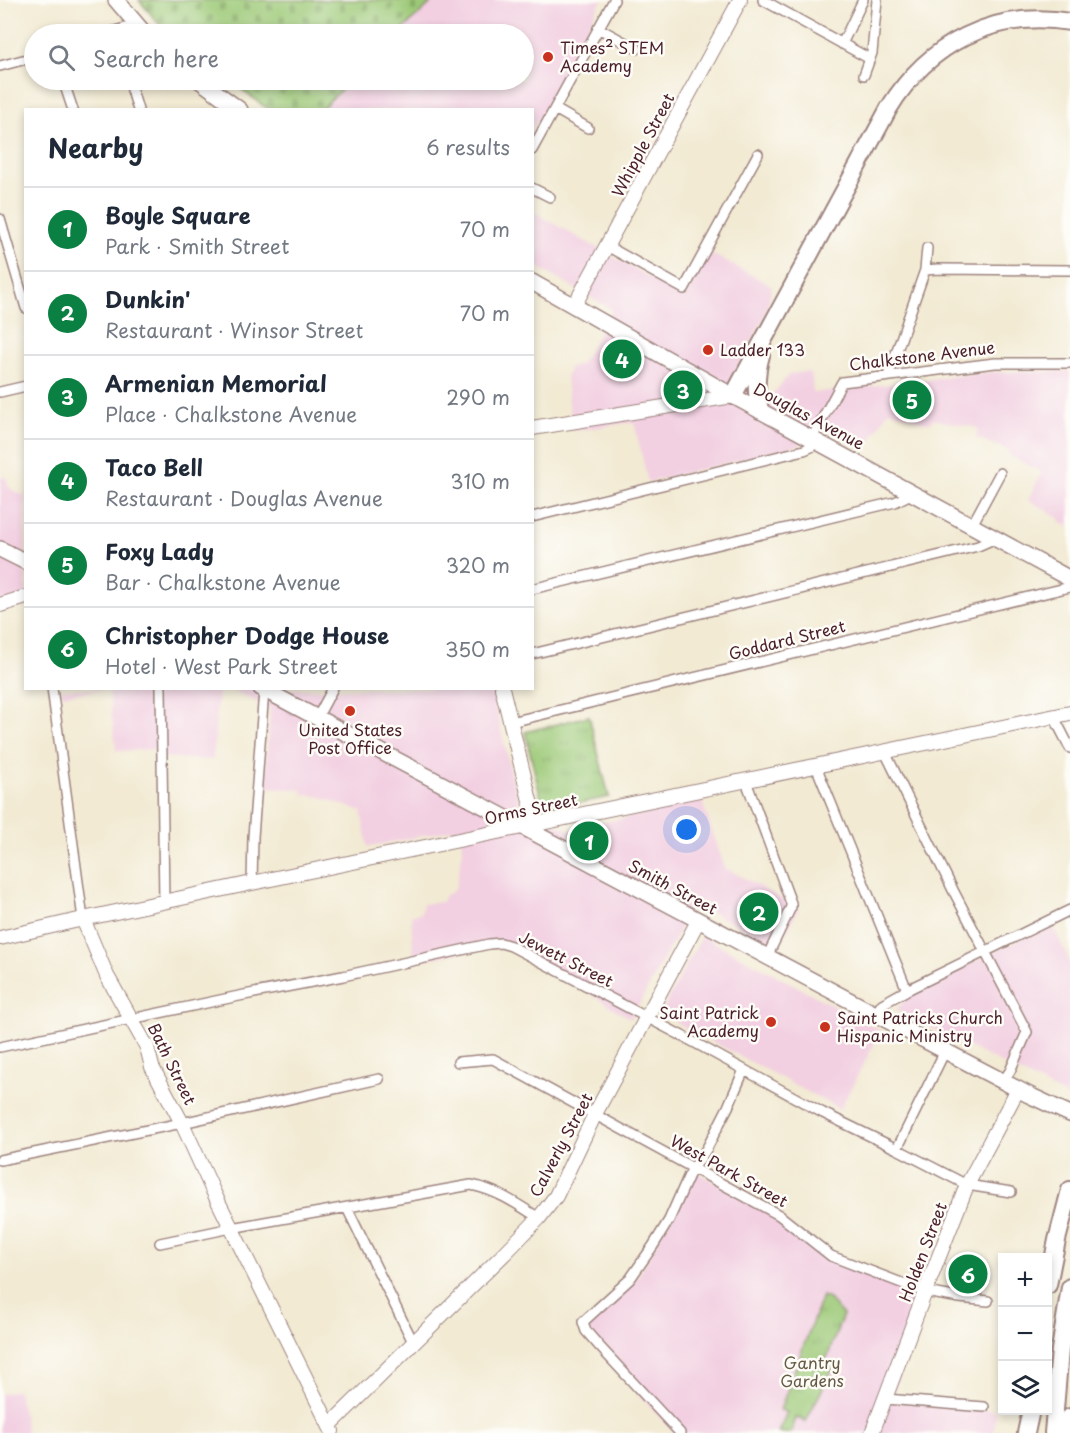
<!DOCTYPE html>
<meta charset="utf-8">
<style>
body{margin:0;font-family:"Playpen Sans",sans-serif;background:#f6f6f7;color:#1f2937}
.controls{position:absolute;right:18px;bottom:18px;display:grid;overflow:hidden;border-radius:0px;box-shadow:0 3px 9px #0003}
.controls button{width:54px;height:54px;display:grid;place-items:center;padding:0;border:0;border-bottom:2px solid #e0e1e3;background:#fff;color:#1f2937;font:30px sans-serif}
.you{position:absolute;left:687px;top:830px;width:21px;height:21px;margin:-15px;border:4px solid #fff;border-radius:50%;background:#1a73e8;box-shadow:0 0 0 9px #1a73e833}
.badge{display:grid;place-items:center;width:39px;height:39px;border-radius:50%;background:#0b8043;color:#fff;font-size:20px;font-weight:700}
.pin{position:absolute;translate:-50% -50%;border:3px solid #fff;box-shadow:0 2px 6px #0006}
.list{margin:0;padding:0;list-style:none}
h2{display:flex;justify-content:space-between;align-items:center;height:78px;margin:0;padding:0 24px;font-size:26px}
h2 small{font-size:20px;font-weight:400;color:#747a83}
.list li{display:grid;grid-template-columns:39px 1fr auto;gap:18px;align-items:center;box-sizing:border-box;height:84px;padding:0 24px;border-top:2px solid #e0e1e3}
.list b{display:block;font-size:22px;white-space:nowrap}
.list p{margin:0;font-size:20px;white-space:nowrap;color:#747a83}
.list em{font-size:20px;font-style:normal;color:#747a83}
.icon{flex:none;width:33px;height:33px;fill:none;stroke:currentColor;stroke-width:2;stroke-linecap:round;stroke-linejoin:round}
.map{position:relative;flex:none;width:1070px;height:1433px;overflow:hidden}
.search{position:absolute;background:#fff;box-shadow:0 3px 9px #0003;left:24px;top:24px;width:510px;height:66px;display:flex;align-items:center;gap:15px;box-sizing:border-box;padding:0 21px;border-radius:33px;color:#747a83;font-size:22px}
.panel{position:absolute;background:#fff;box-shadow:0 3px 9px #0003;left:24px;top:108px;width:510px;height:582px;border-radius:0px}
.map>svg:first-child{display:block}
.built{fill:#f2cfe1}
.cemetery{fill:url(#cemetery-stones);stroke:#737451;stroke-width:1.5}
.park{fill:url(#park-tufts);stroke:#737451;stroke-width:1.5}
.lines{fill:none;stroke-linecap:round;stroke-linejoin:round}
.street-casing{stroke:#9e847f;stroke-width:12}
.secondary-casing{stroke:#9e847f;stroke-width:16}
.primary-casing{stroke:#9e847f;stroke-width:18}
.highway-casing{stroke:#9e847f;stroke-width:20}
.street{stroke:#fff;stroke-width:9}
.secondary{stroke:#fff;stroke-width:14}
.primary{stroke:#fff;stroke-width:15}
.highway{stroke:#fff;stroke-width:16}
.poi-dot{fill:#c8321e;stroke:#fdfcf7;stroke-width:2}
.labels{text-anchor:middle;stroke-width:5;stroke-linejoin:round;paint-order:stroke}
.poi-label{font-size:16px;fill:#4a1f2b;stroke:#fdfcf7;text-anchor:start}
.street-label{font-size:16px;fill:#4a1f2b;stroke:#fdfcf7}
.park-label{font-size:16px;fill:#675a46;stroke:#fdfcf7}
</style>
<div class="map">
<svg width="1070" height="1433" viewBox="0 0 1070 1433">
<defs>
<pattern id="cemetery-stones" width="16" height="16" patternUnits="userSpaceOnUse" patternTransform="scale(1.5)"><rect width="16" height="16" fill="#9cc977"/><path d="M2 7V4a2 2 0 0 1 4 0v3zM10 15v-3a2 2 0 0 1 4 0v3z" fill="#88ac67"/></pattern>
<pattern id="park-tufts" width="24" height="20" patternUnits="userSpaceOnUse" patternTransform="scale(1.5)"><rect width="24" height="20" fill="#9cc977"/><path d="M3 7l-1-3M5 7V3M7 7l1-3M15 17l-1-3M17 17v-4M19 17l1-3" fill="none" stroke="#88ac67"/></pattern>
</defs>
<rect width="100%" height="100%" fill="#fdfcf7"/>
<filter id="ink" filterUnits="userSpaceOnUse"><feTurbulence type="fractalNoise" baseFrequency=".0167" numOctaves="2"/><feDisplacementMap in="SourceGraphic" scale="12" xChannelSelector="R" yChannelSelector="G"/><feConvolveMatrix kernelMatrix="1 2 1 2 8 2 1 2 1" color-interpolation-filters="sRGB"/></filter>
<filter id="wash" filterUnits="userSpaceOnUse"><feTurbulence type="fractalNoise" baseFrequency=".008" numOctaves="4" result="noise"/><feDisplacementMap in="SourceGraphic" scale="24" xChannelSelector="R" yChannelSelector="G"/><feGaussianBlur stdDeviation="1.35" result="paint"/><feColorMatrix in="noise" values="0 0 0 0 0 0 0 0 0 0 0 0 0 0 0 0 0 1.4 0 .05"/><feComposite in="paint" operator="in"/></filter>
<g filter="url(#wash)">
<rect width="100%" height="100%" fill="#f2ead3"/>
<path class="built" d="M434,0H602L533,130L532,110H320L351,80H524V34H398Z
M533,212L685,297L710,253L772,286L766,314L733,377L770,397L790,374L808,372L812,376L813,393L990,372L1070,371V527L1059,521L1060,518L1028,500L1042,472L1008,455L1009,450L976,438L978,428L941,421L933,418L931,423H926L889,410L864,451L824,429L800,445L648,482L634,422L572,431L566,377L570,367L581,364L612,310L533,264Z
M6,477L9,488L22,495L25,494L26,601L0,608V478Z
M61,689H218L213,760L156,757V749L116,751L109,689L62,695Z
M231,689H491L520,809L569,830L702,801L725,868L799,908L778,947L694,903L631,1019L550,969L502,945L416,961L413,950L411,916L421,913L423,904L442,902L445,895L452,892L456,886L463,851L459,828L368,847L361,811L322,798V797L302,794L303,790L264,787L270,709Z
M1052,925L1066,953L1070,965V1098L896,1010L912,992L993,952Z
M702,936L881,1031L840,1109L660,1014Z
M696,1172L771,1211L827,1253L926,1293L891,1401L996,1411L994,1433H674L587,1336L583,1327L639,1275Z
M18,1390L27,1433H0V1394Z"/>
<path class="cemetery" d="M139,0H434L398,34H171L164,30Z
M229,80H351L320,110L268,109Z"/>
<path class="park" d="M589,716L609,797L548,810L543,807L525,732Z
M599,826L603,844L597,853L571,838V834L573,831Z
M822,1296L829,1299L843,1315L825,1363L834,1366L806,1421L796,1418L791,1433H778L787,1412L780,1410Z"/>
</g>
<g filter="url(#ink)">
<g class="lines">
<defs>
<path id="street" d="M763,0L870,59
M598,28L637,49
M104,34L136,25
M842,44L863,0
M0,66L34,57
M864,75L872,53L877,0
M63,80L73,110
M129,80L138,110
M555,109L588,128
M532,150L614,0
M532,188L550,197
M0,219L26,308
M607,246L684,289L758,154
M925,270L938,269L1070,270
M888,376L925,270L927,248
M0,392L26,386
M812,438L842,382L995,363H1070
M532,517L804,450L811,447L817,441
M972,525L1000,473
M532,589L895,502L913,493
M532,654L978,546L996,538
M52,688L83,919
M161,688L164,902
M1054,717L1070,748
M317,718L333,688
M511,722L1070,587
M885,752L953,890L1027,1032L1010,1071L1003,1081
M816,766L907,990
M746,781L791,903V907L767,957
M252,883L253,837L264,690
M875,1014L882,1004L907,990L1070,910
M0,1047L239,996L343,976L489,944L501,943L511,946L688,1039L823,1113L897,1149L967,1185L1011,1192
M458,1062L493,1059L779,1215L831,1256L925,1292L960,1298L988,1301
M897,1149L945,1051
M0,1160L182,1123L379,1079
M347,1208L414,1344
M160,1243L231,1228L471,1185C497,1190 517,1204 539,1218
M886,1399L984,1407
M680,1433L600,1347L586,1331L583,1322L630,1279L653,1246L669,1220L689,1175L707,1148L728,1107L744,1070"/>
<path id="secondary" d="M574,306L740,0
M532,428L733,396
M0,605L26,597
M502,688L538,833
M83,919L107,976L147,1047L152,1067L182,1123L213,1191L332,1431
M0,938L83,919L252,883L1070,713
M330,1425L505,1253L539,1218L556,1196L595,1114L698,921
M872,1433L925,1292L967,1185L1018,1089"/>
<path id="primary" d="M116,0L145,34
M199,80L240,110
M532,282L733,396L1070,579
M0,549L26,562
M261,688L945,1051L1029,1095L1070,1114"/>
<path id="highway" d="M733,396L889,108C928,44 994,9 1070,22
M760,410C755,391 756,373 761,355
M1048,1285L1057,1240L1070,1190
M1026,1433L1031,1410
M1053,1433L1060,1350L1070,1287
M1068,1433L1070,1417"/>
</defs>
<use href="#street" class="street-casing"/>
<use href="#secondary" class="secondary-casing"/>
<use href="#primary" class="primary-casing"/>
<use href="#highway" class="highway-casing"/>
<use href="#street" class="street"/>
<use href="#secondary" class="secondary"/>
<use href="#primary" class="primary"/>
<use href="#highway" class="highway"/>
</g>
</g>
<g class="poi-dot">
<circle cx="548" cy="57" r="6"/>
<circle cx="708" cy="350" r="6"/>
<circle cx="350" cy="711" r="6"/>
<circle cx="771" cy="1022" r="6"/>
<circle cx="825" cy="1027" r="6"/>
</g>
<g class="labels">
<g class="poi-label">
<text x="560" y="54">Times² STEM<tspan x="560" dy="18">Academy</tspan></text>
<text x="720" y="356">Ladder 133</text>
<text x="350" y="736" text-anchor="middle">United States<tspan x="350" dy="18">Post Office</tspan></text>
<text x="759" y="1019" text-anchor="end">Saint Patrick<tspan x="759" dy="18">Academy</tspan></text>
<text x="837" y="1024">Saint Patricks Church<tspan x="837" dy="18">Hispanic Ministry</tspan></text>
</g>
<g class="street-label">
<text transform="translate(643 145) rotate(-62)" y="6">Whipple Street</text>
<text transform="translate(922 356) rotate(-7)" y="6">Chalkstone Avenue</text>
<text transform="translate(809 416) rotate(28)" y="6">Douglas Avenue</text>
<text transform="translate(787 640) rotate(-14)" y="6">Goddard Street</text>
<text transform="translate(531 809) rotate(-12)" y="6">Orms Street</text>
<text transform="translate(673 887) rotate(28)" y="6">Smith Street</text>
<text transform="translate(566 959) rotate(27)" y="6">Jewett Street</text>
<text transform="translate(172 1064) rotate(64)" y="6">Bath Street</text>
<text transform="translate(561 1145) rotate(-62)" y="6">Calverly Street</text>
<text transform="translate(729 1171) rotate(29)" y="6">West Park Street</text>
<text transform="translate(923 1252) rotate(-69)" y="6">Holden Street</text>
</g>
<g class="park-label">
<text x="812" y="1369">Gantry<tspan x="812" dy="18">Gardens</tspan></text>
</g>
</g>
</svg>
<div class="controls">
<button>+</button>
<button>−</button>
<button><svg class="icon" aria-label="layers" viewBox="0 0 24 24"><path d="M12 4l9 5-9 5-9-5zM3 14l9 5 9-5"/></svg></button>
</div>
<div class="you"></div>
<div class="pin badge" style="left:589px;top:841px">1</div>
<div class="pin badge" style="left:759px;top:912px">2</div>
<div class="pin badge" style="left:683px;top:390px">3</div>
<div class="pin badge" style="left:622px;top:359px">4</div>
<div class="pin badge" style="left:912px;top:400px">5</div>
<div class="pin badge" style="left:968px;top:1274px">6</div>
<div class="search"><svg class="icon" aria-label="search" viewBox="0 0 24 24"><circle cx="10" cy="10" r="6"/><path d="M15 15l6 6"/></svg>Search here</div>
<section class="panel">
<h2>Nearby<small>6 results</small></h2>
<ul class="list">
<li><span class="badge">1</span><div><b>Boyle Square</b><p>Park · Smith Street</p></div><em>70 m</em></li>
<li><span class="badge">2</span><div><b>Dunkin'</b><p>Restaurant · Winsor Street</p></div><em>70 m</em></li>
<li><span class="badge">3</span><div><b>Armenian Memorial</b><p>Place · Chalkstone Avenue</p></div><em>290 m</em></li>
<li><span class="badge">4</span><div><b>Taco Bell</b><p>Restaurant · Douglas Avenue</p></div><em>310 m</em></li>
<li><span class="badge">5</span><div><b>Foxy Lady</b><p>Bar · Chalkstone Avenue</p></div><em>320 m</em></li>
<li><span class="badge">6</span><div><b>Christopher Dodge House</b><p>Hotel · West Park Street</p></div><em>350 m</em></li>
</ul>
</section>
</div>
